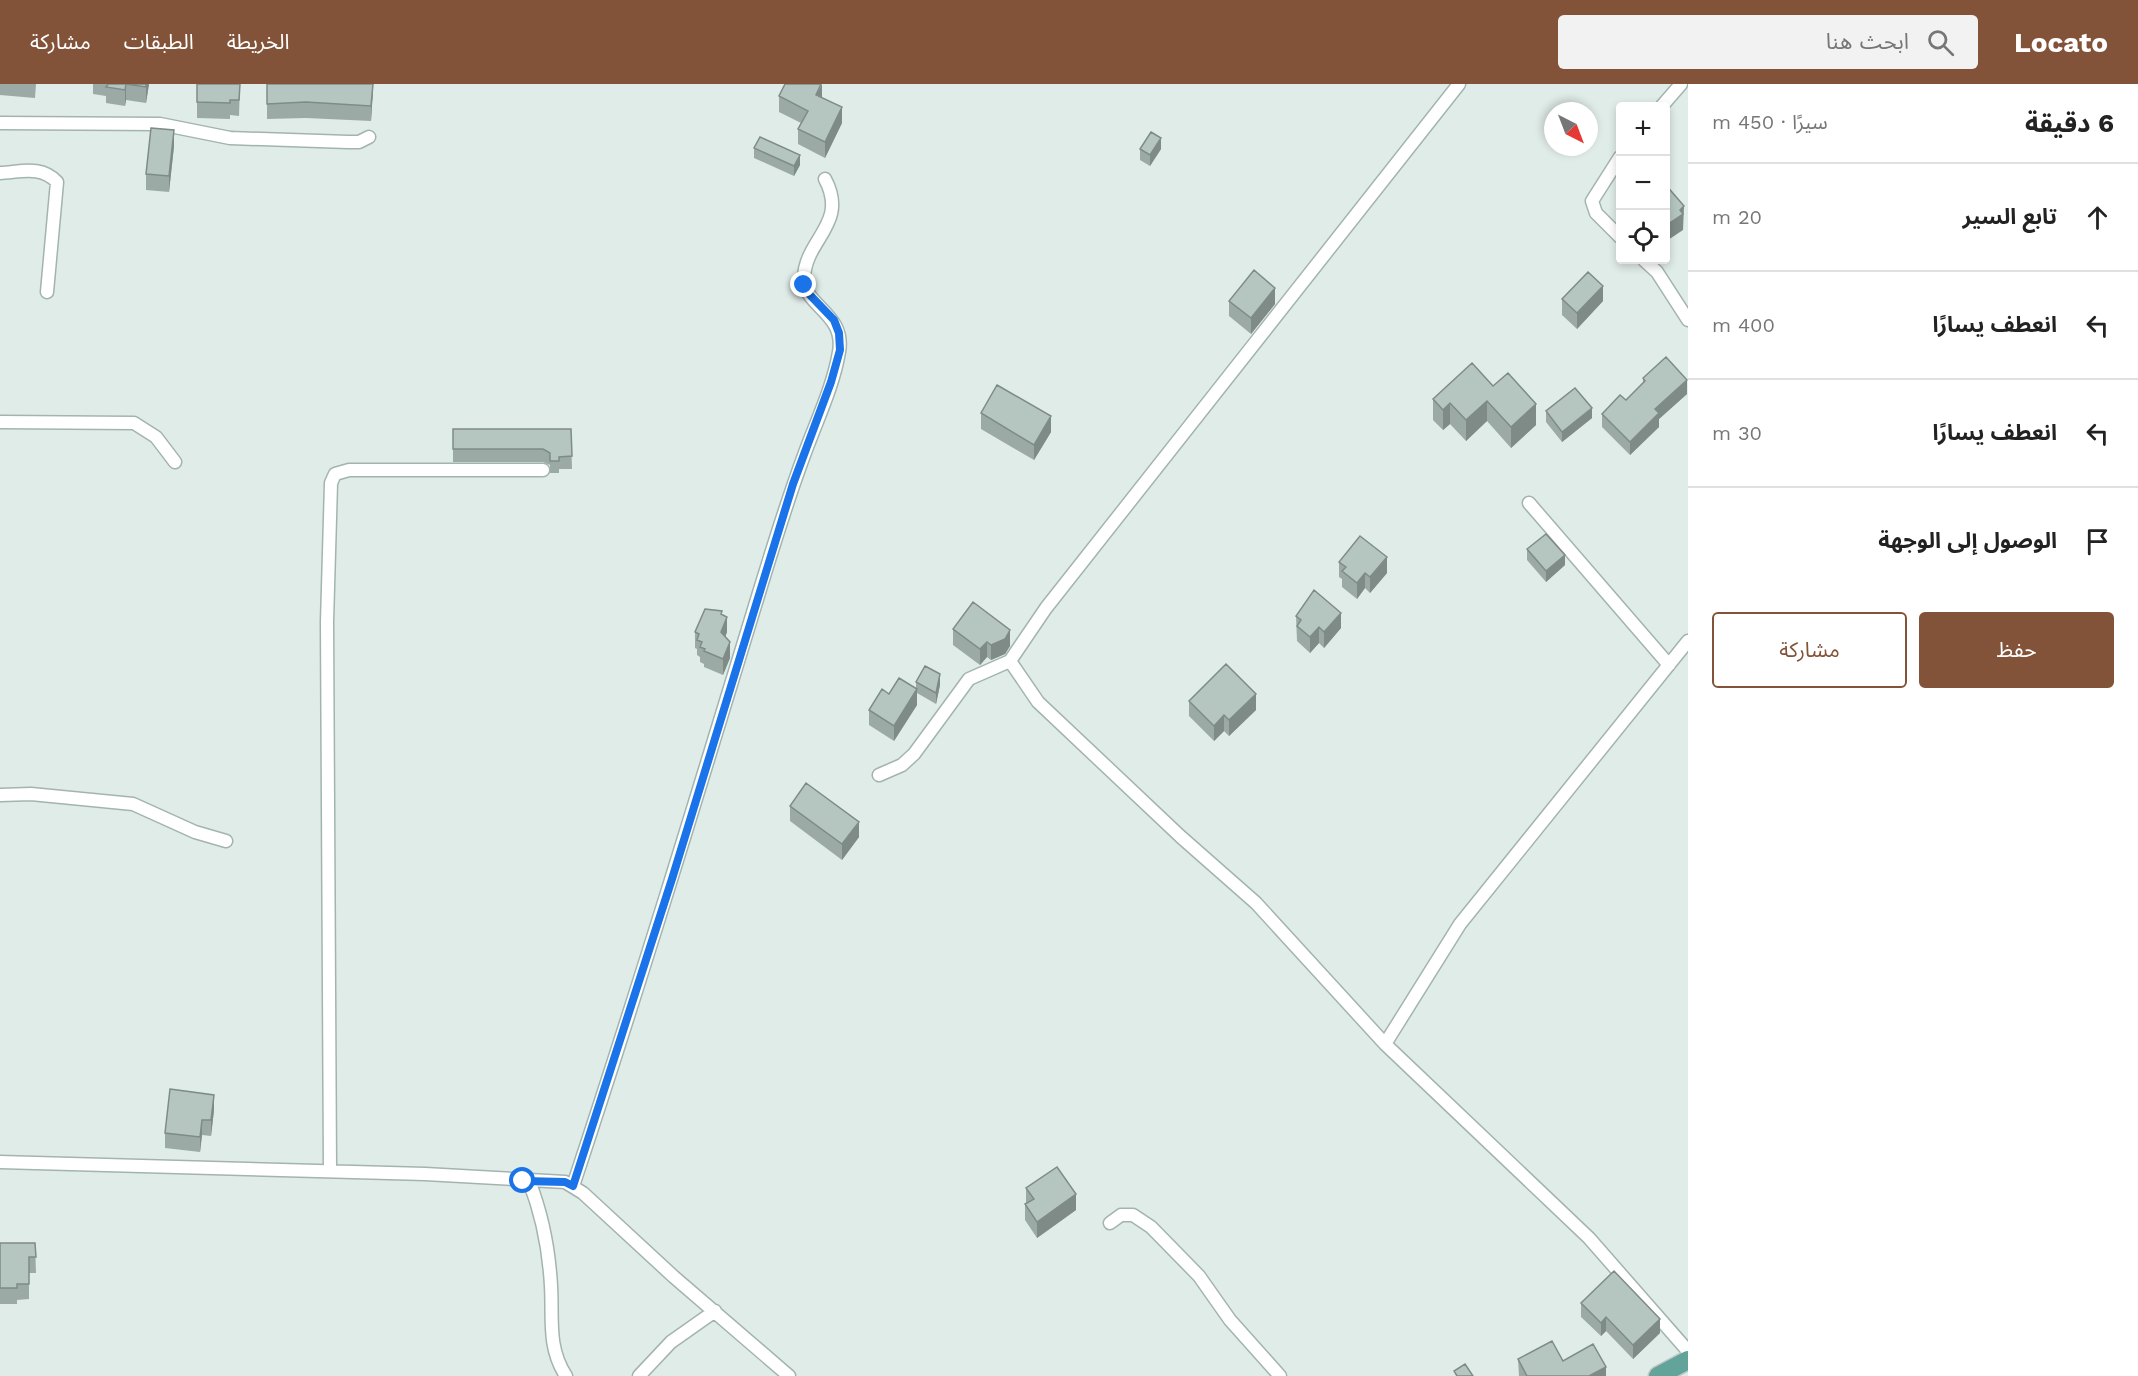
<!DOCTYPE html>
<html lang="ar">
<meta charset="utf-8">
<style>
body{margin:0;font-family:"Work Sans","Noto Sans Arabic",sans-serif;background:#f2f2f2;color:#222;direction:rtl}
.controls{position:absolute;right:18px;top:18px;display:grid;overflow:hidden;border-radius:6px;box-shadow:0 3px 9px #0003}
.controls button{width:54px;height:54px;display:grid;place-items:center;padding:0;border:0;border-bottom:2px solid #e0e0e0;background:#fff;color:#222;font:30px sans-serif}
.compass{position:absolute;left:1544px;top:18px;width:54px;height:54px;border-radius:50%;background:#fff;box-shadow:0 3px 9px #0003;rotate:138deg}
.stop{position:absolute;width:18px;height:18px;margin:-14px;border:4px solid #1a73e8;border-radius:50%;background:#fff}
.stop.end{background:#1a73e8;border-color:#fff;box-shadow:0 2px 6px #0008}
.list{margin:0;padding:0;list-style:none}
h2{display:flex;justify-content:space-between;align-items:center;height:78px;margin:0;padding:0 24px;font-size:26px}
h2 small{font-size:20px;font-weight:400;color:#767676}
.list li{display:grid;grid-template-columns:39px 1fr auto;gap:18px;align-items:center;box-sizing:border-box;height:108px;padding:0 24px;border-top:2px solid #e0e0e0}
.list b{display:block;font-size:22px;white-space:nowrap}
.list em{font-size:20px;font-style:normal;color:#767676}
.actions{display:flex;gap:12px;padding:18px 24px}
.actions a{flex:1;padding:14px 0;border:2px solid #825338;border-radius:6px;text-align:center;font-size:21px;color:#825338}
.actions .main{background:#825338;color:#fff}
.icon{flex:none;width:33px;height:33px;fill:none;stroke:currentColor;stroke-width:2;stroke-linecap:round;stroke-linejoin:round}
.map{position:relative;flex:none;width:1688px;height:1292px;overflow:hidden;direction:ltr}
header{display:flex;align-items:center;gap:36px;box-sizing:border-box;height:84px;padding:0 30px;background:#825338;color:#fff}
header strong{font-size:28px}
nav{display:flex;gap:33px;margin-inline-start:auto;font-size:21px}
.search{width:420px;height:54px;background:#f2f2f2;display:flex;align-items:center;gap:15px;box-sizing:border-box;padding:0 21px;border-radius:6px;color:#767676;font-size:22px}
main{display:flex}
aside{flex:1;background:#fff}
.map>svg:first-child{display:block}
.lines{fill:none;stroke-linecap:round;stroke-linejoin:round}
.minor-casing{stroke:#a3b4b0;stroke-width:15}
.primary-casing{stroke:#c1c8c7;stroke-width:21}
.minor{stroke:#fff;stroke-width:12}
.primary{stroke:#62a39a;stroke-width:18}
.wall{fill:#9caaa6}
.shaded-wall{fill:#7f8b87}
.building{fill:#b5c6c1;stroke:#7f8b87;stroke-width:1.5}
.route{stroke:#1a73e8;stroke-width:8}
</style>
<header>
<strong>Locato</strong>
<div class="search"><svg class="icon" aria-label="search" viewBox="0 0 24 24"><circle cx="10" cy="10" r="6"/><path d="M15 15l6 6"/></svg>ابحث هنا</div>
<nav><a>الخريطة</a><a>الطبقات</a><a>مشاركة</a></nav>
</header>
<main>
<aside>
<h2>6 دقيقة<small>سيرًا · 450 m</small></h2>
<ul class="list">
<li><svg class="icon" aria-label="ahead" viewBox="0 0 24 24"><path d="M12 20V5M6 11l6-6 6 6"/></svg><div><b>تابع السير</b></div><em>20 m</em></li>
<li><svg class="icon" aria-label="left" viewBox="0 0 24 24"><path d="M17 20v-9H6M10 6l-5 5 5 5"/></svg><div><b>انعطف يسارًا</b></div><em>400 m</em></li>
<li><svg class="icon" aria-label="left" viewBox="0 0 24 24"><path d="M17 20v-9H6M10 6l-5 5 5 5"/></svg><div><b>انعطف يسارًا</b></div><em>30 m</em></li>
<li><svg class="icon" aria-label="arrive" viewBox="0 0 24 24"><path d="M6 21V4h12l-3 4 3 4H6"/></svg><div><b>الوصول إلى الوجهة</b></div></li>
</ul>
<div class="actions"><a class="main">حفظ</a><a>مشاركة</a></div>
</aside>
<div class="map">
<svg width="1688" height="1292" viewBox="0 0 1688 1292">
<rect width="100%" height="100%" fill="#e0ece8"/>
<g class="lines">
<defs>
<path id="minor" d="M1662,22L1681,0
M0,39L160,40L230,54L348,58H359L369,53
M1620,73L1592,117L1596,129L1620,153
M0,89C21,88 41,81 57,98L47,208
M1644,176L1657,188L1688,236
M0,338L134,339L156,353L175,378
M1529,419L1669,581
M1010,577L1038,618L1181,753L1256,819L1385,960L1589,1154L1688,1267
M879,691L902,681L914,670L969,595L1010,577L1046,524L1459,0
M0,711L31,710L133,720L195,748L226,757
M1385,960L1460,840L1688,557
M0,1078L425,1090L565,1098L583,1109L674,1193L789,1292
M330,1087L327,538L331,399L335,390L349,386H543
M529,1097C542,1130 549,1166 551,1202C553,1234 547,1263 566,1292
M573,1102C638,906 698,709 758,512C772,466 786,420 803,374C815,340 833,304 839,268C846,229 803,222 804,194C805,155 849,140 825,95
M1110,1139L1121,1131H1133L1151,1143L1199,1192L1230,1236L1280,1292
M639,1292L671,1258L715,1227"/>
<path id="primary" d="M1658,1292L1688,1276"/>
</defs>
<use href="#minor" class="minor-casing"/>
<use href="#primary" class="primary-casing"/>
<use href="#minor" class="minor"/>
<use href="#primary" class="primary"/>
</g>
<path class="wall" d="M0,0H36L35,14L0,11Z
M92,0H149L146,19L126,16L125,22L106,19V12L93,10V0Z
M197,0H240L239,32L230,31V35L197,34Z
M267,0H373L371,37L306,34L267,35Z
M779,12L822,13L842,39L825,74L798,60V45L801,39L779,28Z
M174,62L169,108L146,106V90Z
M754,64L800,81L794,92L754,74Z
M1140,65H1161L1150,82L1140,76Z
M1562,215L1603,217L1577,245L1562,231Z
M1229,217L1275,220L1251,250L1229,232Z
M1643,294L1687,310L1659,335V343L1630,371L1602,343V330L1626,316L1643,298Z
M1493,302L1536,341L1511,364L1487,337L1466,357L1450,340L1443,346L1433,336V315Z
M1546,327L1592,334L1562,358L1546,338Z
M981,329L1051,348L1034,376L981,345Z
M453,345H571L572,385H559V389H550V381L543,378H453Z
M1527,465L1565,481L1546,498L1527,476Z
M1339,478L1387,489L1370,509L1365,504L1357,515L1342,503V495L1339,493Z
M722,531L727,548L725,553L730,574L723,591L704,583V580L700,578V573L697,571V565L695,564V548Z
M1296,532L1341,544L1324,564L1319,559L1310,569L1297,557Z
M953,545L1010,562L1005,570L991,576L987,573L980,581L953,561Z
M916,598L940,601L936,620L917,609V621L894,657L869,641V626L889,610L916,604Z
M1189,617L1256,626L1229,652L1224,647L1214,657L1189,632Z
M790,722L859,753L842,776L790,737Z
M214,1026L211,1052L202,1051L200,1068L165,1064V1049Z
M1026,1104L1076,1126L1037,1154L1025,1136V1120L1026,1119Z
M0,1159H35L36,1189H29V1215L17,1216V1220H0Z
M1581,1219L1660,1249L1633,1275L1606,1247L1601,1252L1581,1233Z
M1518,1275L1563,1277L1606,1292H1519Z"/>
<path class="shaded-wall" d="M126,0V16L125,22V6Z
M146,0H149L146,19Z
M373,0V7L371,37V22Z
M822,0V16L816,11Z
M842,23V39L825,74V58Z
M174,46V62L169,108V92Z
M1161,54V65L1150,82V71Z
M800,71V81L794,92V82Z
M1684,122L1683,146L1665,158V142Z
M1603,202V217L1577,245V229Z
M1275,204V220L1251,250V234Z
M1687,296V310L1659,335V343L1630,371V358L1655,325Z
M1487,317V337L1466,357V336Z
M1450,319V340L1443,346V326Z
M1536,320V341L1511,364V343Z
M1592,324V334L1562,358V348Z
M1051,332V348L1034,376V361Z
M1565,471V481L1546,498V487Z
M1387,473V489L1370,509V493Z
M1365,489V504L1357,515V499Z
M1341,529V544L1324,564V548Z
M727,533V548L721,564V548Z
M1319,543V559L1310,569V553Z
M1010,546V562L1005,570L991,576V561Z
M730,558V574L723,591V575Z
M987,558V573L980,581V565Z
M940,590V601L936,620V609Z
M917,605V621L894,657V642Z
M1256,610V626L1229,652V636Z
M1224,631V647L1214,657V642Z
M859,738V753L842,776V760Z
M214,1011V1026L211,1052V1036Z
M202,1036V1051L200,1068V1053Z
M1076,1110V1126L1037,1154V1138Z
M1606,1233V1247L1601,1252V1239Z
M1660,1235V1249L1633,1275V1261Z
M1606,1283V1292H1589Z"/>
<path class="building" d="M108,0H146V3L126,0L125,6L106,3Z
M197,0H240L239,16H230V19L197,18Z
M267,0H373L371,22L306,18L267,20Z
M785,0H821L816,11L842,23L825,58L798,45L808,27L779,12Z
M151,44L174,46L169,92L146,90Z
M1151,48L1161,54L1150,71L1140,65Z
M760,53L800,71L794,82L754,64Z
M1665,100L1684,122L1680,126L1683,130L1665,142Z
M1254,186L1275,204L1251,234L1229,217Z
M1588,188L1603,202L1577,229L1562,215Z
M1666,273L1687,296L1655,325L1659,329L1630,358L1602,330L1620,311L1626,316L1645,297L1643,294Z
M1472,279L1493,302L1508,289L1536,320L1511,343L1487,317L1466,336L1450,319L1443,326L1433,315Z
M997,301L1051,332L1034,361L981,329Z
M1575,304L1592,324L1562,348L1546,327Z
M453,345H571L572,372L559,373V377H550V369L543,365H453Z
M1546,450L1565,471L1546,487L1527,465Z
M1360,452L1387,473L1370,493L1365,489L1357,499L1342,487L1346,483L1339,478Z
M1314,506L1341,529L1324,548L1319,543L1310,553L1297,542L1301,536L1296,532Z
M973,518L1010,546L1005,555L991,561L987,558L980,565L953,545Z
M705,525L722,527L721,530L727,533L721,548L730,558L723,575L704,567L705,565L700,563L702,558L697,556L699,550L695,548Z
M1226,580L1256,610L1229,636L1224,631L1214,642L1189,617Z
M925,582L940,590L936,609L916,598Z
M899,594L917,605L894,642L869,626L882,605L889,610Z
M806,699L859,738L842,760L790,722Z
M170,1005L214,1011L211,1036H202L200,1053L165,1049Z
M1057,1083L1076,1110L1037,1138L1025,1120L1034,1115L1026,1104Z
M0,1159H35L36,1173H29V1200H17V1204H0Z
M1614,1187L1660,1235L1633,1261L1606,1233L1601,1239L1581,1219Z
M1552,1257L1563,1277L1593,1260L1606,1283L1589,1292H1527L1518,1275Z
M1465,1280L1473,1292H1457L1454,1287Z"/>
<g class="lines">
<path class="route" d="M523,1097L565,1098L573,1102L672,795L793,400L831,298L840,266L839,249L834,236L808,209L804,201"/>
</g>
</svg>
<div class="controls">
<button>+</button>
<button>−</button>
<button><svg class="icon" aria-label="locate" viewBox="0 0 24 24"><circle cx="12" cy="12" r="6"/><path d="M12 2v4M12 18v4M2 12h4M18 12h4"/></svg></button>
</div>
<svg class="compass" viewBox="-18 -18 36 36"><path d="M0-13l5 13h-10z" fill="#e53935"/><path d="M0 13l5-13h-10z" fill="#767676"/></svg>
<div class="stop" style="left:523px;top:1097px"></div>
<div class="stop end" style="left:804px;top:201px"></div>
</div>
</main>
